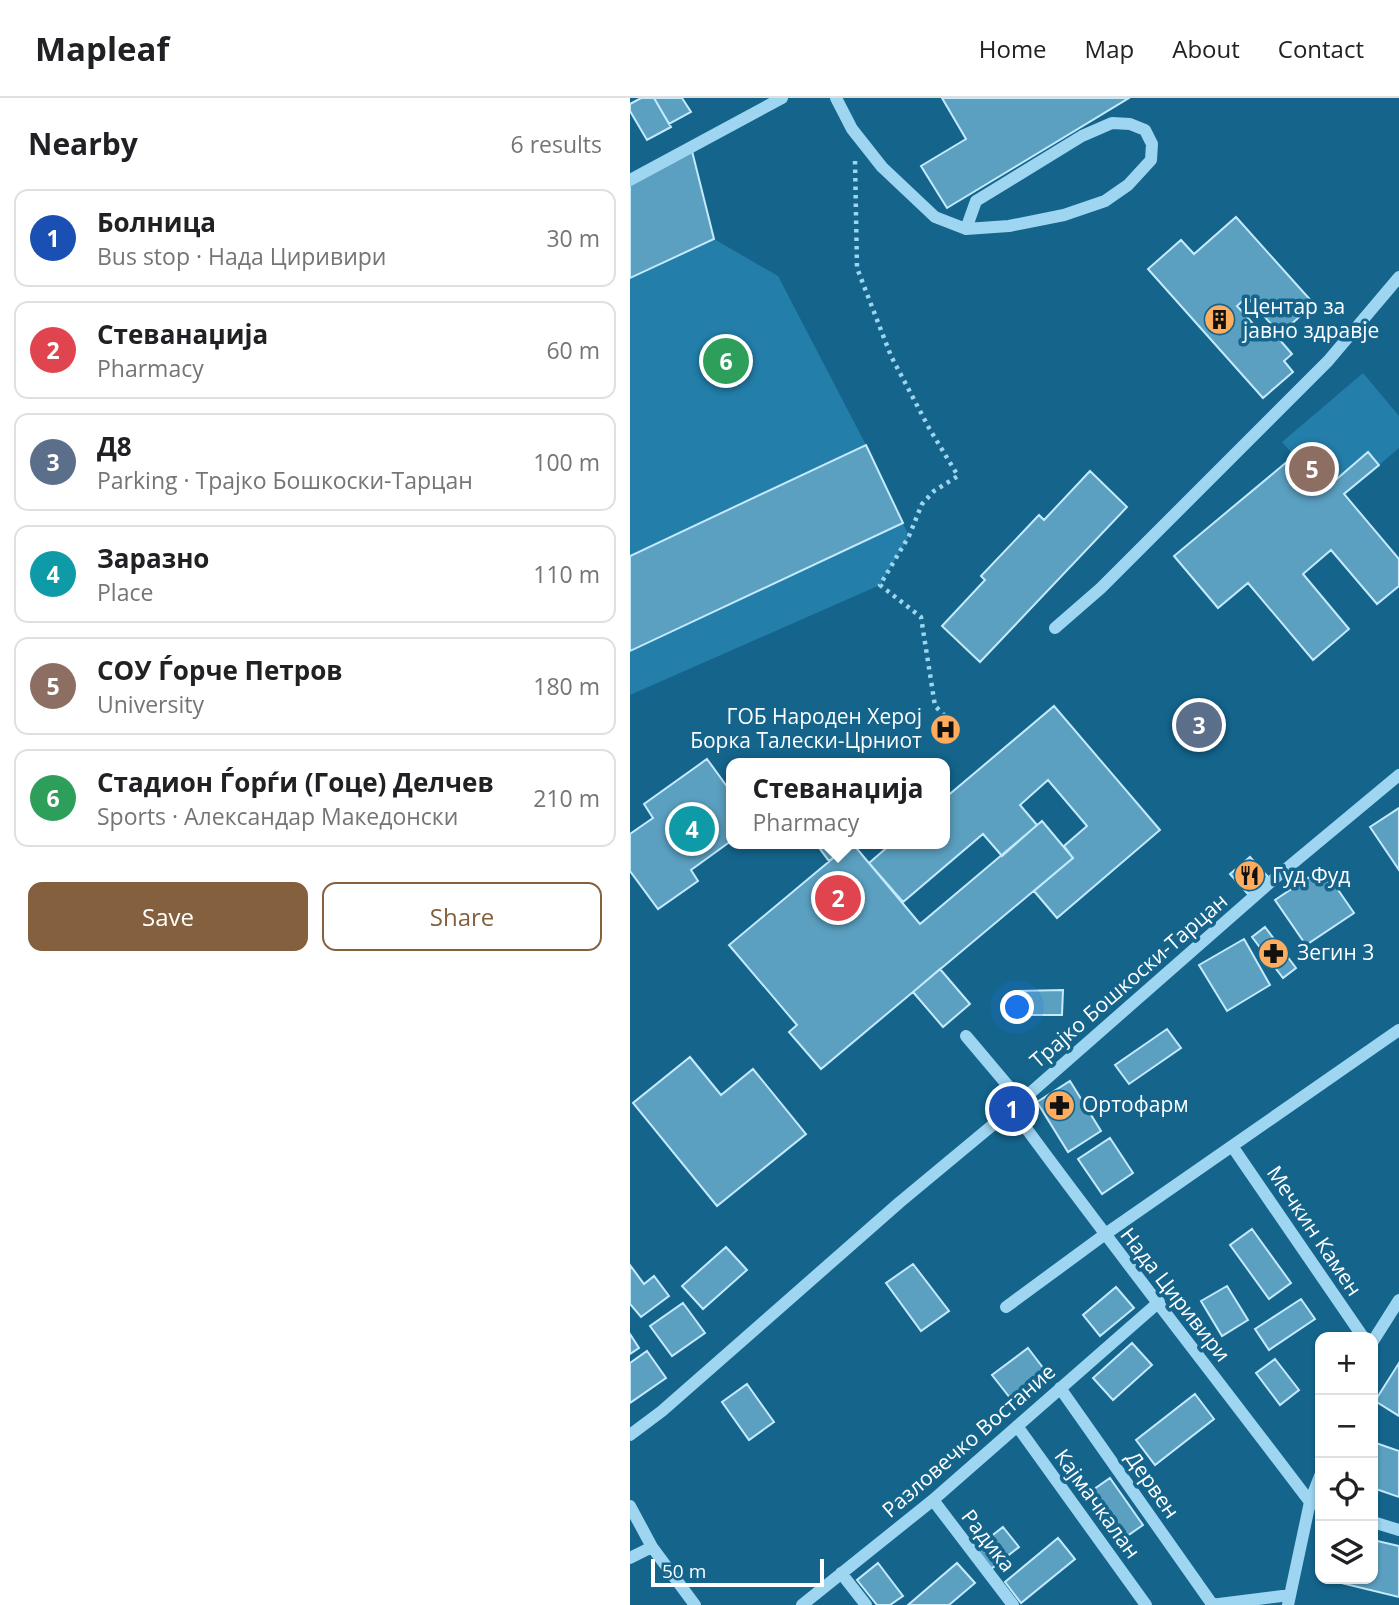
<!DOCTYPE html>
<meta charset="utf-8">
<style>
body{margin:0;font-family:"Open Sans",sans-serif;background:#f6f6f6;color:#202124}
.controls{position:absolute;right:21px;bottom:21px;display:grid;overflow:hidden;border-radius:14px;box-shadow:0 2px 5px #0004}
.controls button{width:63px;height:63px;display:grid;place-items:center;padding:0;border:0;border-bottom:2px solid #e0e0e0;background:#fff;color:#202124;font:35px sans-serif}
.scale{position:absolute;left:21px;bottom:18px;width:173px;box-sizing:border-box;padding-left:7px;border:4px solid #fff;border-top:0;font-size:19px;line-height:24px;white-space:nowrap;color:#fff;-webkit-text-stroke:5px #14648c;paint-order:stroke}
.you{position:absolute;left:388px;top:910px;width:24px;height:24px;margin:-18px;border:5px solid #fff;border-radius:50%;background:#1a73e8;box-shadow:0 0 0 10px #1a73e833}
.badge{display:grid;place-items:center;width:46px;height:46px;border-radius:50%;background:#84603e;color:#fff;font-size:23px;font-weight:700}
.pin{position:absolute;translate:-50% -50%;border:4px solid #fff;box-shadow:0 2px 7px #0006}
.popup{position:absolute;left:96px;top:660px;width:224px;height:91px;box-sizing:border-box;display:grid;place-content:center;border-radius:14px;background:#fff;filter:drop-shadow(0 2px 5px #0005);font-size:23px;white-space:nowrap;color:#757577}
.popup b{font-size:26px;color:#202124}
.popup::after{content:'';position:absolute;left:50%;top:100%;margin-left:-14px;border:14px solid transparent;border-top-color:#fff}
.list{margin:0;padding:0;list-style:none}
h2{display:flex;justify-content:space-between;align-items:center;height:91px;margin:0;padding:0 28px;font-size:30px}
h2 small{font-size:23px;font-weight:400;color:#757577}
.list li{display:grid;grid-template-columns:46px 1fr auto;gap:21px;align-items:center;box-sizing:border-box;height:98px;margin:0 14px 14px;padding:0 14px;border:2px solid #e0e0e0;border-radius:14px}
.list b{display:block;font-size:26px;white-space:nowrap}
.list p{margin:0;font-size:23px;white-space:nowrap;color:#757577}
.list em{font-size:23px;font-style:normal;color:#757577}
.actions{display:flex;gap:14px;padding:21px 28px}
.actions a{flex:1;padding:16px 0;border:2px solid #84603e;border-radius:14px;text-align:center;font-size:24px;color:#84603e}
.actions .main{background:#84603e;color:#fff}
.icon{flex:none;width:38px;height:38px;fill:none;stroke:currentColor;stroke-width:2;stroke-linecap:round;stroke-linejoin:round}
.map{position:relative;flex:none;width:769px;height:1507px;overflow:hidden}
header{display:flex;align-items:center;gap:42px;box-sizing:border-box;height:98px;padding:0 35px;background:#fff;border-bottom:2px solid #e0e0e0}
header strong{font-size:33px}
nav{display:flex;gap:38px;margin-inline-start:auto;font-size:24px}
main{display:flex}
aside{flex:1;background:#fff}
.map>svg:first-child{display:block}
.green{fill:#237ea9}
.building{fill:#5ba0c1;stroke:#c4eafc;stroke-width:2}
.lines{fill:none;stroke-linecap:round;stroke-linejoin:round}
.path{stroke:#9ed5f0;stroke-width:4.5;stroke-dasharray:3.5 5;stroke-linecap:butt}
.minor{stroke:#9ed5f0;stroke-width:12}
.labels{text-anchor:middle;stroke-width:7;stroke-linejoin:round;paint-order:stroke}
.poi-label{font-size:21px;fill:#fff;stroke:#14648c;text-anchor:start}
.street-label{font-size:21px;fill:#fff;stroke:#14648c}
</style>
<header>
<strong>Mapleaf</strong>
<nav><a>Home</a><a>Map</a><a>About</a><a>Contact</a></nav>
</header>
<main>
<aside>
<h2>Nearby<small>6 results</small></h2>
<ul class="list">
<li><span class="badge" style="background:#1a4fb4">1</span><div><b>Болница</b><p>Bus stop · Нада Циривири</p></div><em>30 m</em></li>
<li><span class="badge" style="background:#e0444e">2</span><div><b>Стеванаџија</b><p>Pharmacy</p></div><em>60 m</em></li>
<li><span class="badge" style="background:#5c6f8a">3</span><div><b>Д8</b><p>Parking · Трајко Бошкоски-Тарцан</p></div><em>100 m</em></li>
<li><span class="badge" style="background:#0f9aa8">4</span><div><b>Заразно</b><p>Place</p></div><em>110 m</em></li>
<li><span class="badge" style="background:#8d6e63">5</span><div><b>СОУ Ѓорче Петров</b><p>University</p></div><em>180 m</em></li>
<li><span class="badge" style="background:#2e9e5b">6</span><div><b>Стадион Ѓорѓи (Гоце) Делчев</b><p>Sports · Александар Македонски</p></div><em>210 m</em></li>
</ul>
<div class="actions"><a class="main">Save</a><a>Share</a></div>
</aside>
<div class="map">
<svg width="769" height="1507" viewBox="0 0 769 1507">
<rect width="100%" height="100%" fill="#14648c"/>
<path class="green" d="M61,49L84,141L148,178L236,347L279,438L250,487L0,597V82Z
M733,275L769,318V350L749,367L738,355L694,392L652,344Z"/>
<path class="building" d="M11,0H24L41,29L17,42L0,13V6Z
M24,0H52L61,14L39,26Z
M312,0H499L317,110L291,68L336,41Z
M61,49L84,141L0,180V82Z
M606,119L684,206L650,236L617,199L607,208L636,240L643,234L662,256L654,263L663,274L633,300L518,171L551,142L564,156Z
M236,347L273,425L0,553V458Z
M738,354L749,367L714,396L769,461V488L747,506L701,452L673,476L719,531L683,562L618,485L588,510L544,458L664,358L694,392Z
M460,373L497,409L350,564L312,528L355,482L351,478L409,417L414,422Z
M424,608L530,732L427,820L404,793L443,760L434,748L457,728L418,682L390,707L407,727L372,758L353,736L273,804L239,765L261,746H315V700Z
M77,661L101,694V743L61,772L68,783L28,811L0,773V736L23,720L14,706Z
M769,710V772L740,729Z
M412,723L443,760L191,971L159,934L167,927L99,847L220,746H223L290,826Z
M188,746H220L199,763L187,747Z
M620,759L638,779L618,796L600,776Z
M693,770L724,815L676,847L645,802Z
M635,829L666,870L653,880L622,839Z
M614,841L640,887L597,913L569,867Z
M310,871L340,906L313,929L283,894Z
M433,892L432,917H385V893Z
M537,931L551,950L499,986L485,967Z
M60,959L91,997L123,971L176,1036L87,1108L3,1005Z
M440,983L471,1033L438,1054L407,1004Z
M480,1040L503,1075L472,1096L448,1061Z
M622,1131L661,1185L639,1201L600,1147Z
M96,1149L117,1172L73,1211L52,1188Z
M283,1166L319,1213L291,1233L256,1185Z
M0,1167L14,1186L24,1178L39,1198L11,1219L0,1206Z
M597,1188L618,1222L592,1238L571,1203Z
M486,1189L504,1210L470,1238L453,1217Z
M671,1201L685,1221L639,1252L625,1231Z
M53,1205L75,1235L42,1258L20,1228Z
M0,1236L9,1250L0,1256Z
M502,1245L522,1267L483,1302L463,1280Z
M398,1250L420,1279L384,1305L362,1277Z
M17,1253L36,1280L0,1305V1265Z
M645,1261L669,1292L650,1307L626,1275Z
M769,1265V1318L745,1303Z
M117,1286L144,1324L119,1342L92,1304Z
M565,1296L584,1321L525,1367L506,1342Z
M743,1344L769,1353V1399L743,1390Z
M480,1380L513,1427L490,1443L457,1396Z
M373,1429L389,1449L361,1471L345,1451Z
M428,1440L445,1461L391,1505L375,1484Z
M743,1442L769,1448V1499L695,1481H743Z
M248,1465L273,1498L260,1507H247L227,1482Z
M327,1465L345,1485L319,1507H278Z"/>
<g class="lines">
<path class="path" d="M225,63L227,170L261,258L299,330L328,378L304,393L292,406L279,438L250,487L291,519L305,608L319,622"/>
<path class="minor" d="M206,0L222,31L252,69L305,119L336,131L379,128L434,117L475,103L498,87L521,62L522,46L515,32L500,26L482,25L452,38L346,103L336,131
M0,82L152,0
M425,530L471,490L698,263L769,179
M336,938L391,1003
M382,1011C479,1144 581,1273 680,1404L690,1407
M602,1048L733,1239
M376,1209L474,1137L769,932
M743,1243L769,1202
M430,1290L582,1506
M387,1328L516,1507
M0,1337L32,1313L270,1104L382,1011L644,781L769,677
M303,1402L383,1507
M0,1408L22,1449L65,1507
M743,1424L769,1432
M0,1460L22,1449
M211,1475L236,1507
M172,1507L303,1402L529,1204
M581,1507L660,1497
M658,1507L680,1404L690,1378"/>
</g>
<defs>
<symbol id="building-disc" viewBox="-11 -11 22 22"><circle r="9.5" fill="#ffac5d" stroke="#14648c"/><path d="M-4-6H4V6H1V3H-1V6H-4ZM-2.5-4.3h1.7v1.8h-1.7ZM.8-4.3h1.7v1.8H.8ZM-2.5-1h1.7V.8h-1.7ZM.8-1h1.7V.8H.8Z" fill="#111"/></symbol>
<symbol id="hospital-disc" viewBox="-11 -11 22 22"><circle r="9.5" fill="#ffac5d" stroke="#14648c"/><path d="M-5-5h3v3.5h4V-5h3V5h-3V1.5h-4V5h-3Z" fill="#111"/></symbol>
<symbol id="restaurant-disc" viewBox="-11 -11 22 22"><circle r="9.5" fill="#ffac5d" stroke="#14648c"/><path d="M-5-6h1v4h1v-4h1v4h1v-4h1v5L-1.5 .5V6h-2V.5L-5-1ZM5-6V6H3V1.5H1.5Q1.5-4 5-6Z" fill="#111"/></symbol>
<symbol id="pharmacy-disc" viewBox="-11 -11 22 22"><circle r="9.5" fill="#ffac5d" stroke="#14648c"/><path d="M-2-6h4v4h4v4h-4v4h-4v-4h-4v-4h4Z" fill="#111"/></symbol>
</defs>
<g fill-rule="evenodd">
<use href="#building-disc" x="572" y="204" width="35" height="35"/>
<use href="#hospital-disc" x="298" y="614" width="35" height="35"/>
<use href="#restaurant-disc" x="602" y="760" width="35" height="35"/>
<use href="#pharmacy-disc" x="626" y="838" width="35" height="35"/>
<use href="#pharmacy-disc" x="412" y="990" width="35" height="35"/>
</g>
<g class="labels">
<g class="poi-label">
<text x="613" y="216">Центар за<tspan x="613" dy="24">јавно здравје</tspan></text>
<text x="292" y="626" text-anchor="end">ГОБ Народен Херој<tspan x="292" dy="24">Борка Талески-Црниот</tspan></text>
<text x="642" y="785">Гуд Фуд</text>
<text x="667" y="862">Зегин 3</text>
<text x="452" y="1014">Ортофарм</text>
</g>
<g class="street-label">
<text transform="translate(499 883) rotate(-41)" y="7">Трајко Бошкоски-Тарцан</text>
<text transform="translate(684 1133) rotate(56)" y="7">Мечкин Камен</text>
<text transform="translate(545 1197) rotate(52)" y="7">Нада Циривири</text>
<text transform="translate(339 1343) rotate(-41)" y="7">Разловечко Востание</text>
<text transform="translate(522 1387) rotate(55)" y="7">Дервен</text>
<text transform="translate(467 1406) rotate(54)" y="7">Кајмачкалан</text>
<text transform="translate(358 1443) rotate(52)" y="7">Радика</text>
</g>
</g>
</svg>
<div class="controls">
<button>+</button>
<button>−</button>
<button><svg class="icon" aria-label="locate" viewBox="0 0 24 24"><circle cx="12" cy="12" r="6"/><path d="M12 2v4M12 18v4M2 12h4M18 12h4"/></svg></button>
<button><svg class="icon" aria-label="layers" viewBox="0 0 24 24"><path d="M12 4l9 5-9 5-9-5zM3 14l9 5 9-5"/></svg></button>
</div>
<div class="scale">50 m</div>
<div class="you"></div>
<div class="pin badge" style="left:382px;top:1011px;background:#1a4fb4">1</div>
<div class="pin badge" style="left:208px;top:800px;background:#e0444e">2</div>
<div class="popup"><b>Стеванаџија</b>Pharmacy</div>
<div class="pin badge" style="left:569px;top:627px;background:#5c6f8a">3</div>
<div class="pin badge" style="left:62px;top:731px;background:#0f9aa8">4</div>
<div class="pin badge" style="left:682px;top:371px;background:#8d6e63">5</div>
<div class="pin badge" style="left:96px;top:263px;background:#2e9e5b">6</div>
</div>
</main>
